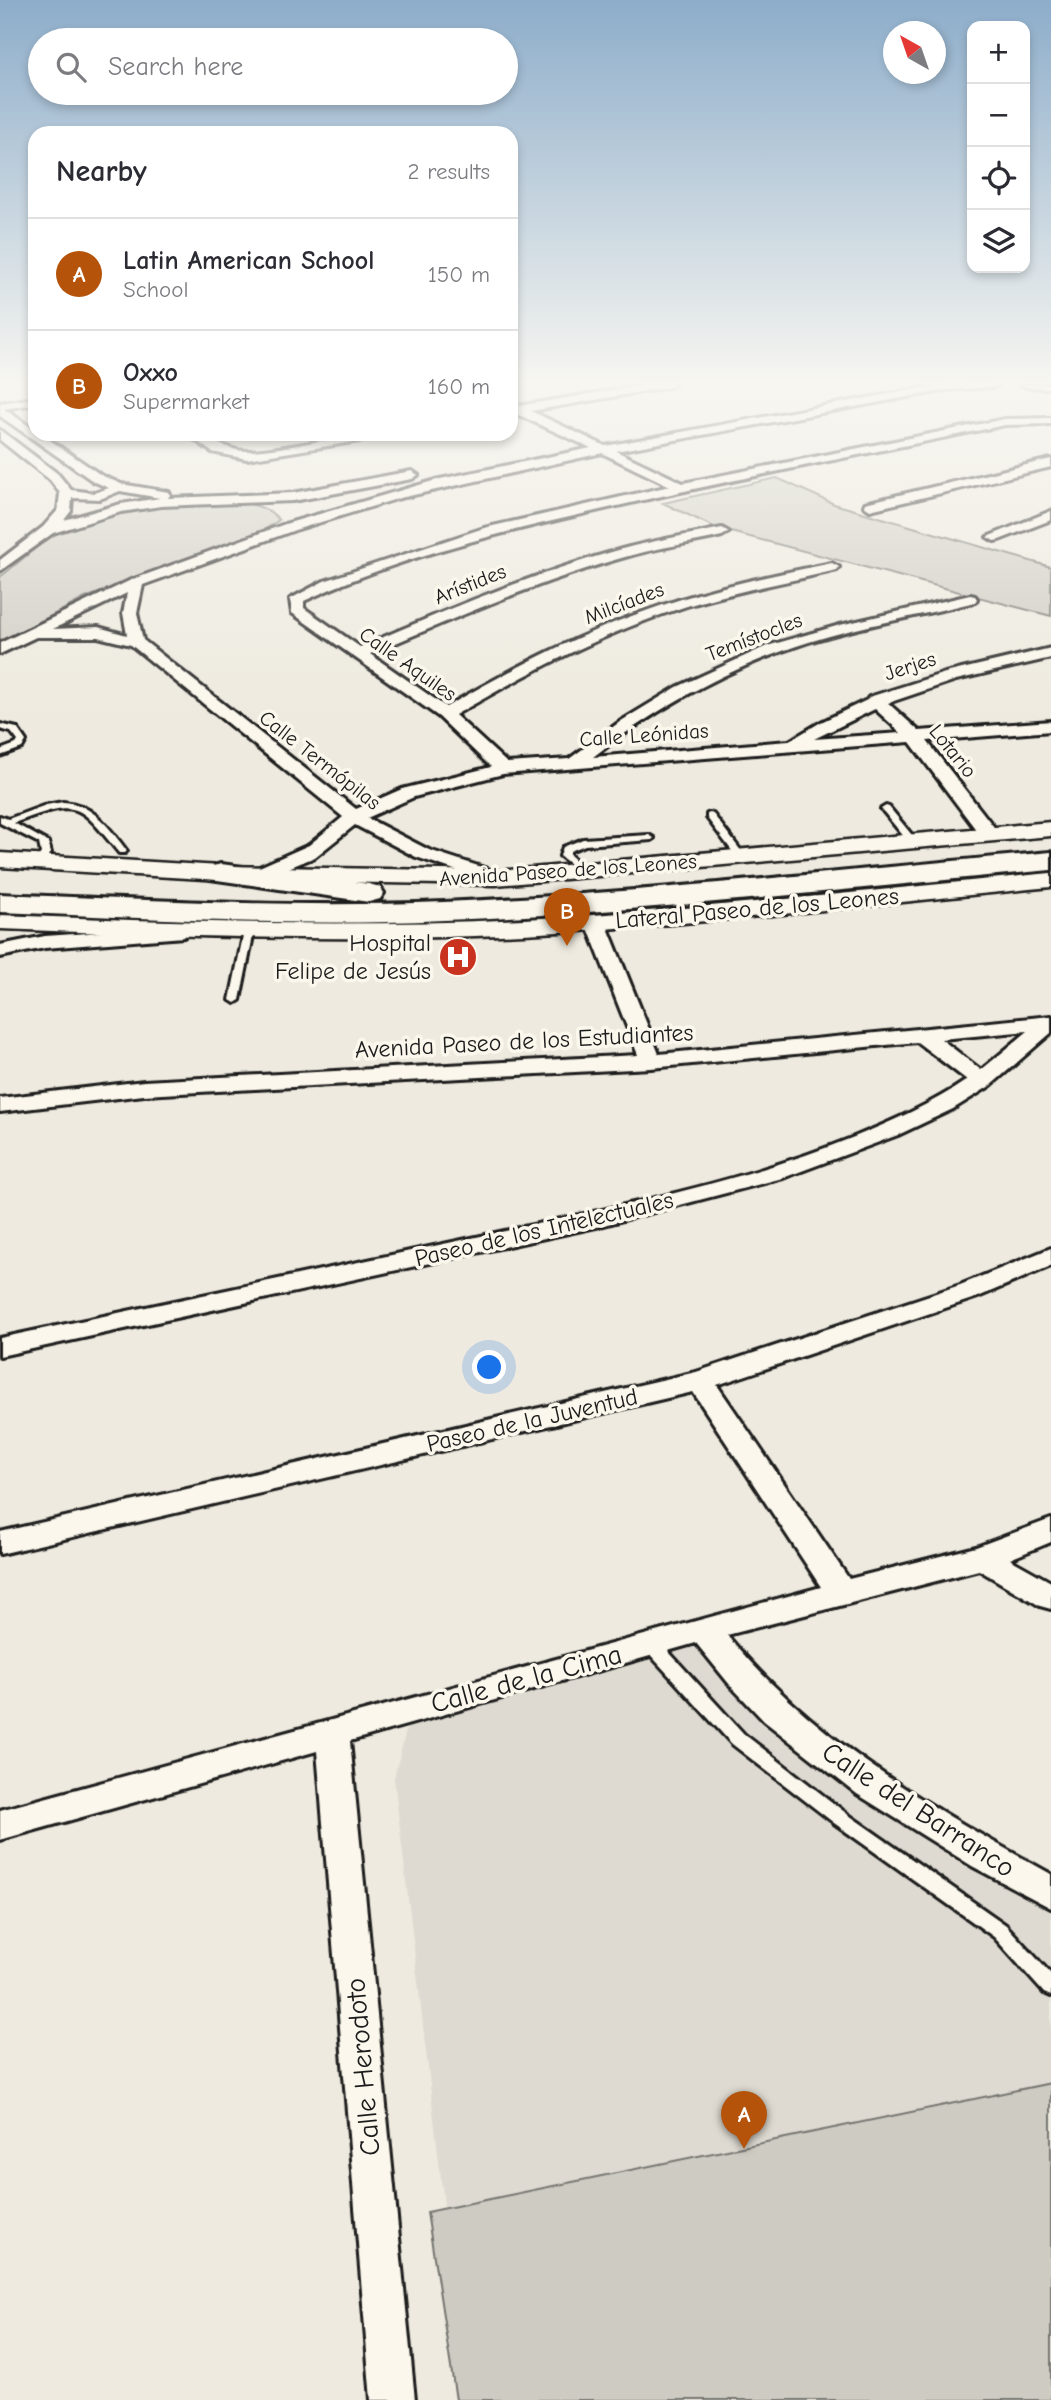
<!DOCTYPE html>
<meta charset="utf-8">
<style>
body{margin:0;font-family:"Comic Neue",sans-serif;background:#f2f2f3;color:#2b2b33}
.controls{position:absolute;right:21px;top:21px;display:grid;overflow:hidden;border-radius:14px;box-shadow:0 4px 10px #0003}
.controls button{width:63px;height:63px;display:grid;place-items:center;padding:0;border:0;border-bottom:2px solid #e1e1e2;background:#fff;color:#2b2b33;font:35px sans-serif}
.compass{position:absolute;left:883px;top:21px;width:63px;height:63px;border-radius:50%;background:#fff;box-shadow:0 4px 10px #0003;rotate:320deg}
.you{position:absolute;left:490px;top:1368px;width:24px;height:24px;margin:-18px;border:5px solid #fff;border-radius:50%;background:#1a73e8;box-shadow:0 0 0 10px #1a73e833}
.badge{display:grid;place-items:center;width:46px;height:46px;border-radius:50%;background:#b45309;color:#fff;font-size:23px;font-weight:700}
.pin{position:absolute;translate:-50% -58px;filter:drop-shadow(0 2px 4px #0008)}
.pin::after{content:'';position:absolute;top:37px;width:24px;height:21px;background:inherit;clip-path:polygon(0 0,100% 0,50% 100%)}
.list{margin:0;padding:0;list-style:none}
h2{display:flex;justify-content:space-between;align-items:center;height:91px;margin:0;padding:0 28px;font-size:30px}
h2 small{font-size:23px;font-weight:400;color:#7c7c81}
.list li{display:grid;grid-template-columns:46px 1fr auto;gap:21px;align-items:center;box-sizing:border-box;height:112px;padding:0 28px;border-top:2px solid #e1e1e2}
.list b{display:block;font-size:26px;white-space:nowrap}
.list p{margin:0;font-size:23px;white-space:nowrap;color:#7c7c81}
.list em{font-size:23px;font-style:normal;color:#7c7c81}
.icon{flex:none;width:38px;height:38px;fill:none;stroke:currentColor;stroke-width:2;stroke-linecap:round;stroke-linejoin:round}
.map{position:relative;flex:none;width:1051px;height:2400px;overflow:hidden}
.search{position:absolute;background:#fff;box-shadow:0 4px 10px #0003;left:28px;top:28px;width:490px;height:77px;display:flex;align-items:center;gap:18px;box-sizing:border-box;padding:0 24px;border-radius:38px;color:#7c7c81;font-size:26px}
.panel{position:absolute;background:#fff;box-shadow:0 4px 10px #0003;left:28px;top:126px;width:490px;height:315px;border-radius:21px}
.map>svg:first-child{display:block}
.built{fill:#dedad1}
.green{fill:#ceccc2;stroke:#75746f;stroke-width:2}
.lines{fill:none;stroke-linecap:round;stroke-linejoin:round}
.service-casing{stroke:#1c1c1c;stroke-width:6}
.minor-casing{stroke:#1c1c1c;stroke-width:6}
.tertiary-casing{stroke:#1c1c1c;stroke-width:5}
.primary-casing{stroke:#1c1c1c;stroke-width:6}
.service{fill:#fbf7ec;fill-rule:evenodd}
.minor{fill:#fbf7ec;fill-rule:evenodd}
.tertiary{fill:#fbf7ec;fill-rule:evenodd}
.primary{fill:#fbf7ec;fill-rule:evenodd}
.labels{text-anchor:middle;stroke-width:7;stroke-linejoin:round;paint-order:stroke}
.far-street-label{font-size:21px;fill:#1c1c1c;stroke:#fbf7ec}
.street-label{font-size:24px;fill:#1c1c1c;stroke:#fbf7ec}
.poi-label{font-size:24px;fill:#1c1c1c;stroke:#fbf7ec;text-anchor:end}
.near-street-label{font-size:28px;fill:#1c1c1c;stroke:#fbf7ec}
</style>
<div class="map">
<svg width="1051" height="2400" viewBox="0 0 1051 2400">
<rect width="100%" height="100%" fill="#eeeadf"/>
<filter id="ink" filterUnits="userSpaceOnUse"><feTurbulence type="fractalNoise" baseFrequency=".0143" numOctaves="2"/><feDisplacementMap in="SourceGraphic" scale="14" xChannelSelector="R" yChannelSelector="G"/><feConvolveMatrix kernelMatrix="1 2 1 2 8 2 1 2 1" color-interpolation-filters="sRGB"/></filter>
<g filter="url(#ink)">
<path class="built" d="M705,1635L745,1694L891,1816L1051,1899V2400H467L394,1778L410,1715Z"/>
<path class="green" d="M777,478L834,504L1051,567V616L716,528L663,503Z
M194,503C221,503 261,497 279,520L264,530L85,598L0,643V577C17,564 33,549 51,537C91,510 148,508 194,503Z
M1051,2083V2400H456L427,2212Z"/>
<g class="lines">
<defs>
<path id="service" d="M0,724L17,728L26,741L22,748L0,756V750L16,744L18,741L11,732L0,729Z
M63,802C93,803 110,829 127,851L125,853H119C77,801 78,799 14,823L48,842L51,853L43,864L40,865L35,862L41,853L39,843L0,823V816L8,819L46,805Z
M886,806L889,807L916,840V844H910L883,811L881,809Z
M710,813L713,814L745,856V860H739L707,818V814Z
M649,835L654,838L652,840L585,845L570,851V855L589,872L584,875L560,856L563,847L583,839Z
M249,928L254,931L240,1000L235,1003L230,1000L244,931Z
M651,1638L657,1639L744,1734L846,1813L1006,1925L1051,1974V1996L1044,1993L994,1937L834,1823L732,1744L645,1649L643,1644L645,1639Z"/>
<path id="minor" d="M650,384H675L670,387L531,411L605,446L944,384H999L994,387L946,390L616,451L683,483L1005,419L1051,418V424L1005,425C871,453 737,478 604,509C503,532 398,557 304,601V608L360,647C446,610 532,574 622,549C655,540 689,535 722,528L729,532L722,536C692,543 662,547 632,555C542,580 456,617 370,654L446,707C513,668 582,632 657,607C714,587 773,575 832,563L839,567L837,570C787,582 736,591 687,606C605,632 529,672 455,715L507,763L569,759L621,721L677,687L767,646L840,625L970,595L975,596L977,599L975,602C920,616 863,625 809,642C730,667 658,707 593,757L789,741L821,722L867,700L869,697L945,673L1051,648V658L956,680L888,703L919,731L1051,721V731L927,741L997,831L999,835L997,839H983L910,742L503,774L414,797L367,818L429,850L503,874L506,878L496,884L416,857L355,825L315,857L264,878L257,876L254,872L257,868L309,845L343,817L131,645L98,637H36L0,654V643L131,580L285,524L440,479L591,448L512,412L511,409L518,406ZM602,453L670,486L484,528L324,581L290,599L292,613L439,717L491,767L402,789L356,809L143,640L137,613L143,585L295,530L400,498ZM127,593L123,613L127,635L98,627L53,629ZM875,709L901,733L814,739Z
M1021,384H1051V388L1026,387Z
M35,398V404L4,409L35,430V434H41L101,475L121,484L169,492L170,495L168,498L293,493L412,471L418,475L412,479L293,501L161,506L121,512L53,533L0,571V560L43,527L58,510L60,493L50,480L0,440V430L58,474L71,490L94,493L109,488L93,481L0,416V403ZM120,491L160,498L121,504L64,520L71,511L72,498L100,499Z
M187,434C209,434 225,452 249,451C294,449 338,434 384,434L378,438L247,459L212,452Z
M1051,459V467L870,510L864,506L865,503Z
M1051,511V520L999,540L994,541L987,537Z
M596,917L603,919L606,923L659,1054L1051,1016V1033L990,1086L953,1109L898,1135L783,1178L596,1227L0,1356V1338C160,1304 321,1270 481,1236C607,1209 734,1185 854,1137C893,1121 932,1104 967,1080L917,1042L651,1068L144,1095L0,1112V1098L144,1081L638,1055L586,923L589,919ZM1028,1031L981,1070L941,1039Z
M177,927L184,929L187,933L184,937L45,948L0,957V945L45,936Z
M1051,1248V1266L978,1297L717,1385L849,1579L976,1547L1051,1519V1542L1010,1559L1051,1582V1609L1040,1606L979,1570L727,1635C813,1740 933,1809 1051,1874V1908L972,1866L857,1794L764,1721L730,1685L696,1643L350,1741L415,2400H371L317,1751L0,1840V1810L821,1587L693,1392L0,1554V1532L696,1372L960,1285Z"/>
<path id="tertiary" d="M1051,822V836L496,885L221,880L0,867V853L221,866L496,871Z
M1051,873V887C875,904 700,925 524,934C349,943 174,936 0,929V915C174,922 349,928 524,919C700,910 875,890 1051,873Z"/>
<path id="primary" d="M1051,852V870C849,889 647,912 444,920C296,927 148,918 0,912V894C148,900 296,908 444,902C647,893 849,870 1051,852Z
M221,864L369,884L380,887L384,893L380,899L369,902L210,879L206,873L210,867Z"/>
</defs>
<use href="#service" class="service-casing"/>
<use href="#minor" class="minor-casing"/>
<use href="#tertiary" class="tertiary-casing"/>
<use href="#primary" class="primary-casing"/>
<use href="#service" class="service"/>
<use href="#minor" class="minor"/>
<use href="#tertiary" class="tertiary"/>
<use href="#primary" class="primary"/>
</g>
</g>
<linearGradient id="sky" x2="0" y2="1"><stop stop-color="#8dadca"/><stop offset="0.53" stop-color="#f7f6f1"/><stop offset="1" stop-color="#f7f6f1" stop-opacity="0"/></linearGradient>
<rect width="1051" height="720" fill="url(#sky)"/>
<defs>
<symbol id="hospital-disc" viewBox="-11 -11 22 22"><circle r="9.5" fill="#c8321e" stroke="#fbf7ec"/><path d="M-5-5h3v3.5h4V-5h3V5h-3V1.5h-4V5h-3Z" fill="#fff"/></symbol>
</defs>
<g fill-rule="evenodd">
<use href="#hospital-disc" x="436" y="935" width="44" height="44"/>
</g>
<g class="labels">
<g class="far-street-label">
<text transform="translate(470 584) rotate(-22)" y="7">Arístides</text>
<text transform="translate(624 603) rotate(-21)" y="7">Milcíades</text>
<text transform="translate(754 637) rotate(-21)" y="7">Temístocles</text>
<text transform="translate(408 664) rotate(35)" y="7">Calle Aquiles</text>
<text transform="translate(910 666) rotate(-18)" y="7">Jerjes</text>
<text transform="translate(644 735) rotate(-4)" y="7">Calle Leónidas</text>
<text transform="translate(953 751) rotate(51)" y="7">Lotario</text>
<text transform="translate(320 760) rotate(38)" y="7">Calle Termópilas</text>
<text transform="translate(568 870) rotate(-4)" y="7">Avenida Paseo de los Leones</text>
</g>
<g class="street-label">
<text transform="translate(757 908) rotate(-5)" y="8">Lateral Paseo de los Leones</text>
<text transform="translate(524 1041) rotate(-3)" y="8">Avenida Paseo de los Estudiantes</text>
<text transform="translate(544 1229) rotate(-13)" y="8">Paseo de los Intelectuales</text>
<text transform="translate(532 1420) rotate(-13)" y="8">Paseo de la Juventud</text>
</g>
<g class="poi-label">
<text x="431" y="951">Hospital<tspan x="431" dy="28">Felipe de Jesús</tspan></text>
</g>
<g class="near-street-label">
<text transform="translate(526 1678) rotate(-15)" y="10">Calle de la Cima</text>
<text transform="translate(919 1809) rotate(33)" y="10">Calle del Barranco</text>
<text transform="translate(362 2067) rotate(-95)" y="10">Calle Herodoto</text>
</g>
</g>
</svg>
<div class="controls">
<button>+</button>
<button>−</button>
<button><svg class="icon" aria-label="locate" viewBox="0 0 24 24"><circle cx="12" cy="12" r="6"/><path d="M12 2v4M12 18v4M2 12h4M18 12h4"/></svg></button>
<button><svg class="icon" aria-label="layers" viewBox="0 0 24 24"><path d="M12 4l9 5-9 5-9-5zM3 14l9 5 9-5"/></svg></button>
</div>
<svg class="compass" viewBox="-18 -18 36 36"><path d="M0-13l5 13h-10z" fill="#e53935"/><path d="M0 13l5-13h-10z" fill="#7c7c81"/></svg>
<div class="you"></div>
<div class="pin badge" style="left:744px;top:2149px">A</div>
<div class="pin badge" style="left:567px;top:946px">B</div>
<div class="search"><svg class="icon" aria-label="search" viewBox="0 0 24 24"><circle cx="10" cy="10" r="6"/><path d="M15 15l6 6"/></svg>Search here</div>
<section class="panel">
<h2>Nearby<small>2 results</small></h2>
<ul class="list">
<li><span class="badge">A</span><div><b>Latin American School</b><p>School</p></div><em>150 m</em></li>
<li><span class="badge">B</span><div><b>Oxxo</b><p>Supermarket</p></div><em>160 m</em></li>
</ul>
</section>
</div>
